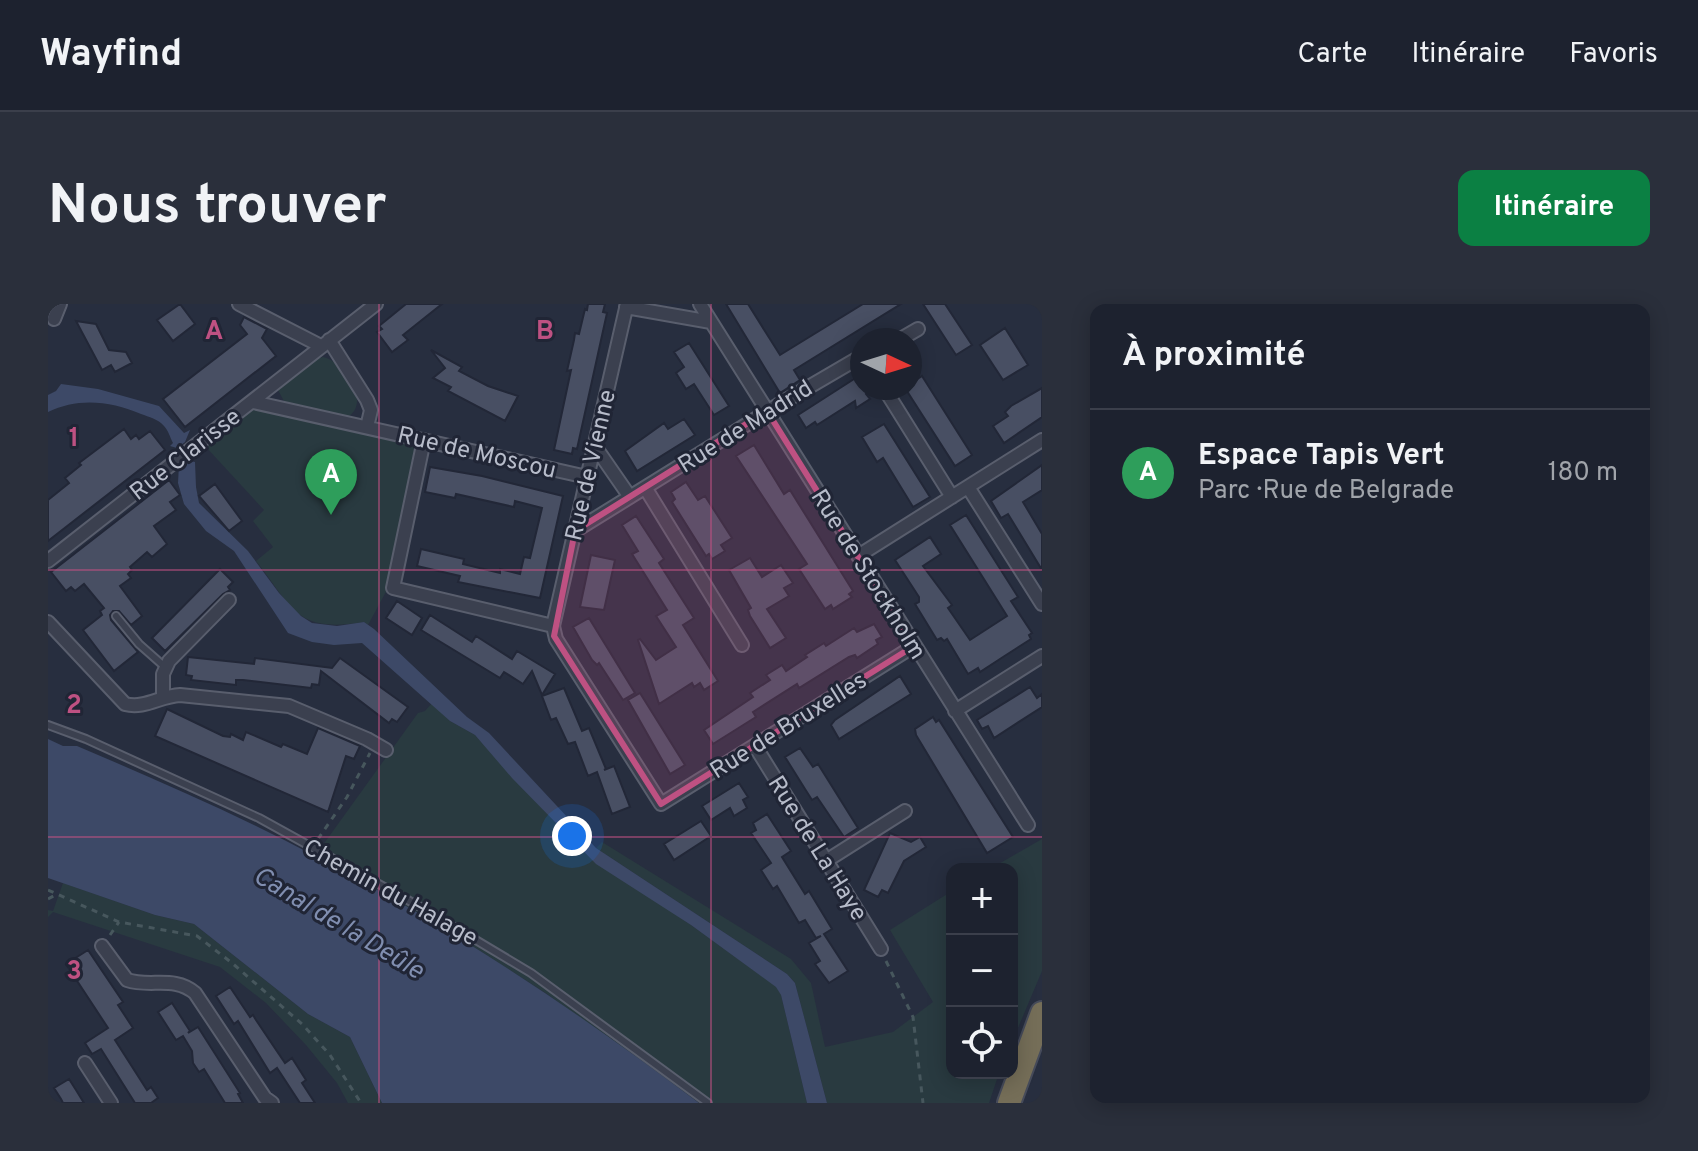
<!DOCTYPE html>
<html lang="fr">
<meta charset="utf-8">
<style>
body{margin:0;font-family:Overpass,sans-serif;background:#2a2f3b;color:#f1f3f6}
.controls{position:absolute;right:24px;bottom:24px;display:grid;overflow:hidden;border-radius:16px;box-shadow:0 4px 20px #0003}
.controls button{width:72px;height:72px;display:grid;place-items:center;padding:0;border:0;border-bottom:2px solid #3b3f4b;background:#1d222f;color:#f1f3f6;font:40px sans-serif}
.compass{position:absolute;left:802px;top:24px;width:72px;height:72px;border-radius:50%;background:#1d222f;box-shadow:0 4px 20px #0003;rotate:94deg}
.you{position:absolute;left:524px;top:532px;width:28px;height:28px;margin:-20px;border:6px solid #fff;border-radius:50%;background:#1a73e8;box-shadow:0 0 0 12px #1a73e833}
.badge{display:grid;place-items:center;width:52px;height:52px;border-radius:50%;background:#0b8043;color:#fff;font-size:26px;font-weight:700}
.pin{position:absolute;translate:-50% -66px;filter:drop-shadow(0 2px 4px #0008)}
.pin::after{content:'';position:absolute;top:42px;width:28px;height:24px;background:inherit;clip-path:polygon(0 0,100% 0,50% 100%)}
.list{margin:0;padding:0;list-style:none}
h2{display:flex;justify-content:space-between;align-items:center;height:104px;margin:0;padding:0 32px;font-size:34px}
h2 small{font-size:26px;font-weight:400;color:#a0a4aa}
.list li{display:grid;grid-template-columns:52px 1fr auto;gap:24px;align-items:center;box-sizing:border-box;height:128px;padding:0 32px;border-top:2px solid #3b3f4b}
.list b{display:block;font-size:30px;white-space:nowrap}
.list p{margin:0;font-size:26px;white-space:nowrap;color:#a0a4aa}
.list em{font-size:26px;font-style:normal;color:#a0a4aa}
.icon{flex:none;width:44px;height:44px;fill:none;stroke:currentColor;stroke-width:2;stroke-linecap:round;stroke-linejoin:round}
.map{position:relative;flex:none;width:994px;height:799px;overflow:hidden;border-radius:16px}
header{display:flex;align-items:center;gap:48px;box-sizing:border-box;height:112px;padding:0 40px;background:#1d222f;border-bottom:2px solid #3b3f4b}
header strong{font-size:38px}
nav{display:flex;gap:44px;margin-inline-start:auto;font-size:28px}
.intro{display:flex;align-items:center;justify-content:space-between;box-sizing:border-box;height:192px;padding:0 48px}
h1{margin:0;font-size:56px}
.button{padding:20px 36px;border-radius:16px;background:#0b8043;color:#fff;font-size:28px;font-weight:700}
main{display:flex;gap:48px;padding:0 48px}
aside{flex:1;background:#1d222f;border-radius:16px;box-shadow:0 4px 20px #0003}
.map>svg:first-child{display:block}
.green{fill:#293a40}
.water{fill:#3d4967}
.building{fill:#484f63;stroke:#222737;stroke-width:2}
.lines{fill:none;stroke-linecap:round;stroke-linejoin:round}
.lane-casing{stroke:#595e6d;stroke-width:10}
.street-casing{stroke:#595e6d;stroke-width:16}
.highway-casing{stroke:#464b5a;stroke-width:26}
.path{stroke:#47575d;stroke-width:3;stroke-dasharray:6 6;stroke-linecap:butt}
.lane{stroke:#3b404f;stroke-width:6}
.street{stroke:#3b404f;stroke-width:12}
.highway{stroke:#756e58;stroke-width:22}
.marked{fill:#be5182;fill-opacity:0.2;stroke:#be5182;stroke-width:6;stroke-linejoin:round}
.grid{fill:none;stroke:#be5182;stroke-width:2;stroke-opacity:0.55}
.labels{text-anchor:middle;stroke-width:6;stroke-linejoin:round;paint-order:stroke}
.street-label{font-size:24px;fill:#b7bcca;stroke:#202535}
.water-label{font-size:26px;font-style:italic;fill:#808eb0;stroke:#202535}
.grid-label{font-size:26px;text-anchor:middle;font-weight:bold;fill:#be5182;stroke:#202535;stroke-width:6;stroke-linejoin:round;paint-order:stroke}
</style>
<header>
<strong>Wayfind</strong>
<nav><a>Carte</a><a>Itinéraire</a><a>Favoris</a></nav>
</header>
<div class="intro"><h1>Nous trouver</h1><a class="button">Itinéraire</a></div>
<main>
<div class="map">
<svg width="994" height="799" viewBox="0 0 994 799">
<rect width="100%" height="100%" fill="#272e3f"/>
<path class="green" d="M275,53C294,56 326,100 298,114L237,99L230,86L233,81L268,55Z
M206,102L369,143L340,284L320,321L316,318C247,329 246,305 208,257L225,243L205,217L216,206L157,142Z
M384,399L402,417L427,431L529,542L643,621L729,683L733,691L759,799H651L496,688L415,636L267,552L370,409L377,407Z
M994,535V667L964,738V565H942Z
M554,538L743,655L763,679L777,743L845,728L885,698L842,626L904,587V769H951L941,799H779L747,679L739,670L548,544Z
M15,579L107,611L146,620L260,710L302,733L334,799H300L289,779L258,741L218,699L172,663L5,608L0,613V606L5,607Z"/>
<path class="water" d="M13,80L50,85L111,102L136,129L142,126L137,138L129,144L122,142L125,139C122,133 120,126 116,122C110,115 101,113 93,110C63,97 30,93 0,108V91L8,87Z
M138,156L147,158L148,183L151,199L200,247L231,289L253,312L264,319L289,322L316,318L326,325L419,413L441,429L548,544L739,670L747,679L779,799H759L733,691L728,683L643,621L548,560L464,474L427,431L402,417L314,339L286,341L264,338L240,329L186,247L158,227L136,200L130,179L131,160Z
M0,435L15,442H29C109,476 190,511 267,552C402,622 529,707 651,799H334L302,733L260,710L146,620L107,611L0,574Z"/>
<path class="building" d="M132,0L147,20L125,37L109,16Z
M358,0H394L355,31L360,36L344,48L329,28L334,25L331,22Z
M540,0H557L555,8L559,9L529,145L525,144L524,150L506,146L523,66L519,67L526,36L527,29L531,30L537,5L539,6Z
M678,0H700L732,51L815,0H853L746,66L752,76L732,89Z
M875,0H897L924,41L908,51Z
M196,13L219,25L214,34L228,52L137,123L115,95L199,30L192,21Z
M28,17L48,20L61,46L78,48L84,59L67,68L63,61L54,66Z
M957,24L980,61L955,76L932,41Z
M641,39L681,102L666,111L646,80L638,85L628,69L636,63L626,48Z
M383,46L414,63L411,67L440,82L470,92L457,117L400,87L403,83L385,74L397,64Z
M814,70V84H827L818,90L822,95L808,104L807,97L769,121L767,118L758,124L750,111L806,75V71L807,74Z
M874,72L924,151L907,162L857,84H862V80Z
M994,84V113L956,139L945,122L960,112L957,108L963,102Z
M636,115L647,131L589,167L577,147L616,119L620,125Z
M836,120L882,193L865,203L835,154L829,158L814,133Z
M76,125L83,135L88,131L91,135L102,127L117,146L0,237V196L21,179L17,174L33,161L31,159Z
M706,141L736,190L742,186L805,287L801,290L804,293L785,305L783,301L777,305L751,265L759,260L688,152Z
M994,161V186L975,198L994,230V266L960,210L953,214L943,197Z
M382,163L434,172L515,192L492,294L410,278L412,272L369,262L373,245L416,255L415,260L452,269V265L472,270L476,253L482,254L494,204L467,197L466,203L408,190L407,194L377,188Z
M121,176L132,191L122,198L128,206L106,222L119,240L104,253L99,248L82,263L84,266L80,270L83,274L72,282L94,312L83,321L71,307H65L62,311L63,316L90,348L66,367L35,326L54,311L52,307L56,304L36,280L27,287L23,283L18,287L3,268Z
M638,178L650,196L657,192L684,234L673,241L677,247L664,255L661,250L658,252L624,198L627,195L623,188Z
M167,180L194,217L181,227L151,192Z
M918,211L970,293L963,297L984,329L981,331L983,335L955,353L932,368L930,364L920,370L899,335L896,337L893,334L889,336L867,300L871,298V293L847,256L882,233L893,250L875,262L904,301L900,304L922,336L959,312L902,221Z
M588,212L616,255L611,259L646,314L635,321L670,377L656,386L652,379L646,383L644,379L611,400L590,336L592,335L608,356L628,343L608,312L619,306L584,250L590,247L574,221Z
M543,251L567,256L556,306L532,303Z
M702,254L714,273L733,261L745,279L736,284L741,292L719,305L738,334L722,344L702,312L700,306L703,304L681,266Z
M172,265L185,278L180,283L182,286L175,290L117,347L104,334Z
M349,297L374,314L364,331L338,314Z
M382,311L424,338L428,332L464,355L469,347L507,370L494,391L484,367L475,380L456,368L452,374L373,326Z
M541,314L587,389L575,396L551,359L549,361L544,356L525,323Z
M826,320L834,333L828,336L830,340L809,354L807,351L801,353L751,384L749,380L705,408L708,413L665,440L656,426L705,393L702,389L722,376L718,371L734,361L738,367L759,353L757,351L776,339L778,342L806,324L809,328Z
M140,353L206,360L207,354L284,364L292,354L360,403L349,418L344,415L341,419L273,367L271,381L264,380L263,384L195,376H188V381L143,376L144,372L138,371Z
M852,372L863,390L791,435L783,421L787,416Z
M982,383L989,394L994,390V403L946,434L940,422L934,425L929,416Z
M516,384L534,427L541,424L558,465L556,466L566,462L582,503L564,510L549,468L540,472L527,438L520,440L508,414L503,416L494,392Z
M592,389L637,461L622,470L580,396Z
M119,405L175,432L182,433L183,430L195,436L198,428L233,443L235,440L259,450L270,424L312,442L306,455L298,452L280,508L107,432Z
M885,413L888,418L891,416L965,533L939,549L868,431L867,425Z
M752,444L765,463L770,460L810,524L796,533L769,493L764,496L757,485L737,453Z
M691,479L700,493L695,496L699,504L686,512L682,504L663,516L654,502Z
M719,510L743,547L734,553L757,590L761,587L784,625L776,630L800,667L781,679L767,660L772,657L761,639L773,632L768,634L757,616L751,619L729,582L725,585L713,566L723,559L703,529L708,526L705,519Z
M653,517L663,532L626,556L616,540Z
M842,529L863,538L872,533L878,543L856,557L840,589L834,586L830,593L816,586Z
M40,646L75,698L70,701L85,724L67,736L99,786L103,783L110,794L103,799H87L53,745L44,750L37,739L60,724L18,660Z
M182,683L202,713L205,711L208,716L237,759L244,754L258,776L254,779L267,799H252L229,764L222,769L190,717L186,720L168,692Z
M124,699L142,727L140,729L150,723L192,789L190,790L195,799H177L156,765L151,768L145,759L144,747L135,732L128,736L110,708Z
M21,775L28,786L36,799H15L13,795L6,784Z"/>
<g class="lines">
<defs>
<path id="lane" d="M68,312L91,340L117,363
M0,421L38,435L211,514L376,605L483,669L660,799"/>
<path id="street" d="M191,0L273,42
M652,0L980,521
M578,3L663,18
M6,15L12,0
M281,36L319,96L323,106L319,123
M851,36L870,25
M836,84L904,193
M205,98L539,173
M376,136L345,284L505,322L508,335L613,500L866,342
M546,141L582,193
M920,183L994,300
M598,185L694,341
M527,227L730,101L807,56H814
M810,252L994,136
M0,257L328,0
M0,318L77,400C97,405 112,392 132,391L241,402L319,435L338,446
M505,322L579,0
M115,393V370L121,357L181,296
M907,407L994,352
M707,442L833,645
M778,557L857,507
M54,642L79,676C102,684 126,671 147,689L217,794L224,799
M37,759L63,799"/>
<path id="highway" d="M961,799L994,709"/>
</defs>
<use href="#lane" class="lane-casing"/>
<use href="#street" class="street-casing"/>
<use href="#highway" class="highway-casing"/>
<path class="path" d="M270,535L299,493L322,449
M0,586L71,618L149,632L184,659L254,720L282,751L313,799
M0,595L9,590
M62,631L71,618
M838,657L865,713L875,799"/>
<use href="#lane" class="lane"/>
<use href="#street" class="street"/>
<use href="#highway" class="highway"/>
</g>
<path class="marked" d="M719,107L866,342L613,500L506,332L527,227Z"/>
<path class="grid" d="M331,0V799M663,0V799M0,266H994M0,533H994"/>
<g class="labels">
<g class="street-label">
<text transform="translate(697 122) rotate(-32)" y="8">Rue de Madrid</text>
<text transform="translate(429 148) rotate(13)" y="8">Rue de Moscou</text>
<text transform="translate(137 150) rotate(-38)" y="8">Rue Clarisse</text>
<text transform="translate(542 161) rotate(-77)" y="8">Rue de Vienne</text>
<text transform="translate(821 270) rotate(58)" y="8">Rue de Stockholm</text>
<text transform="translate(740 421) rotate(-32)" y="8">Rue de Bruxelles</text>
<text transform="translate(770 544) rotate(58)" y="8">Rue de La Haye</text>
<text transform="translate(343 588) rotate(29)" y="8">Chemin du Halage</text>
</g>
<g class="water-label">
<text transform="translate(291 618) rotate(31)" y="9">Canal de la Deûle</text>
</g>
</g>
<g class="grid-label">
<text x="166" y="35">A</text>
<text x="497" y="35">B</text>
<text x="26" y="142">1</text>
<text x="26" y="409">2</text>
<text x="26" y="675">3</text>
</g>
</svg>
<div class="controls">
<button>+</button>
<button>−</button>
<button><svg class="icon" aria-label="locate" viewBox="0 0 24 24"><circle cx="12" cy="12" r="6"/><path d="M12 2v4M12 18v4M2 12h4M18 12h4"/></svg></button>
</div>
<svg class="compass" viewBox="-18 -18 36 36"><path d="M0-13l5 13h-10z" fill="#e53935"/><path d="M0 13l5-13h-10z" fill="#a0a4aa"/></svg>
<div class="you"></div>
<div class="pin badge" style="left:283px;top:211px;background:#2e9e5b">A</div>
</div>
<aside>
<h2>À proximité<small></small></h2>
<ul class="list">
<li><span class="badge" style="background:#2e9e5b">A</span><div><b>Espace Tapis Vert</b><p>Parc · Rue de Belgrade</p></div><em>180 m</em></li>
</ul>
</aside>
</main>
